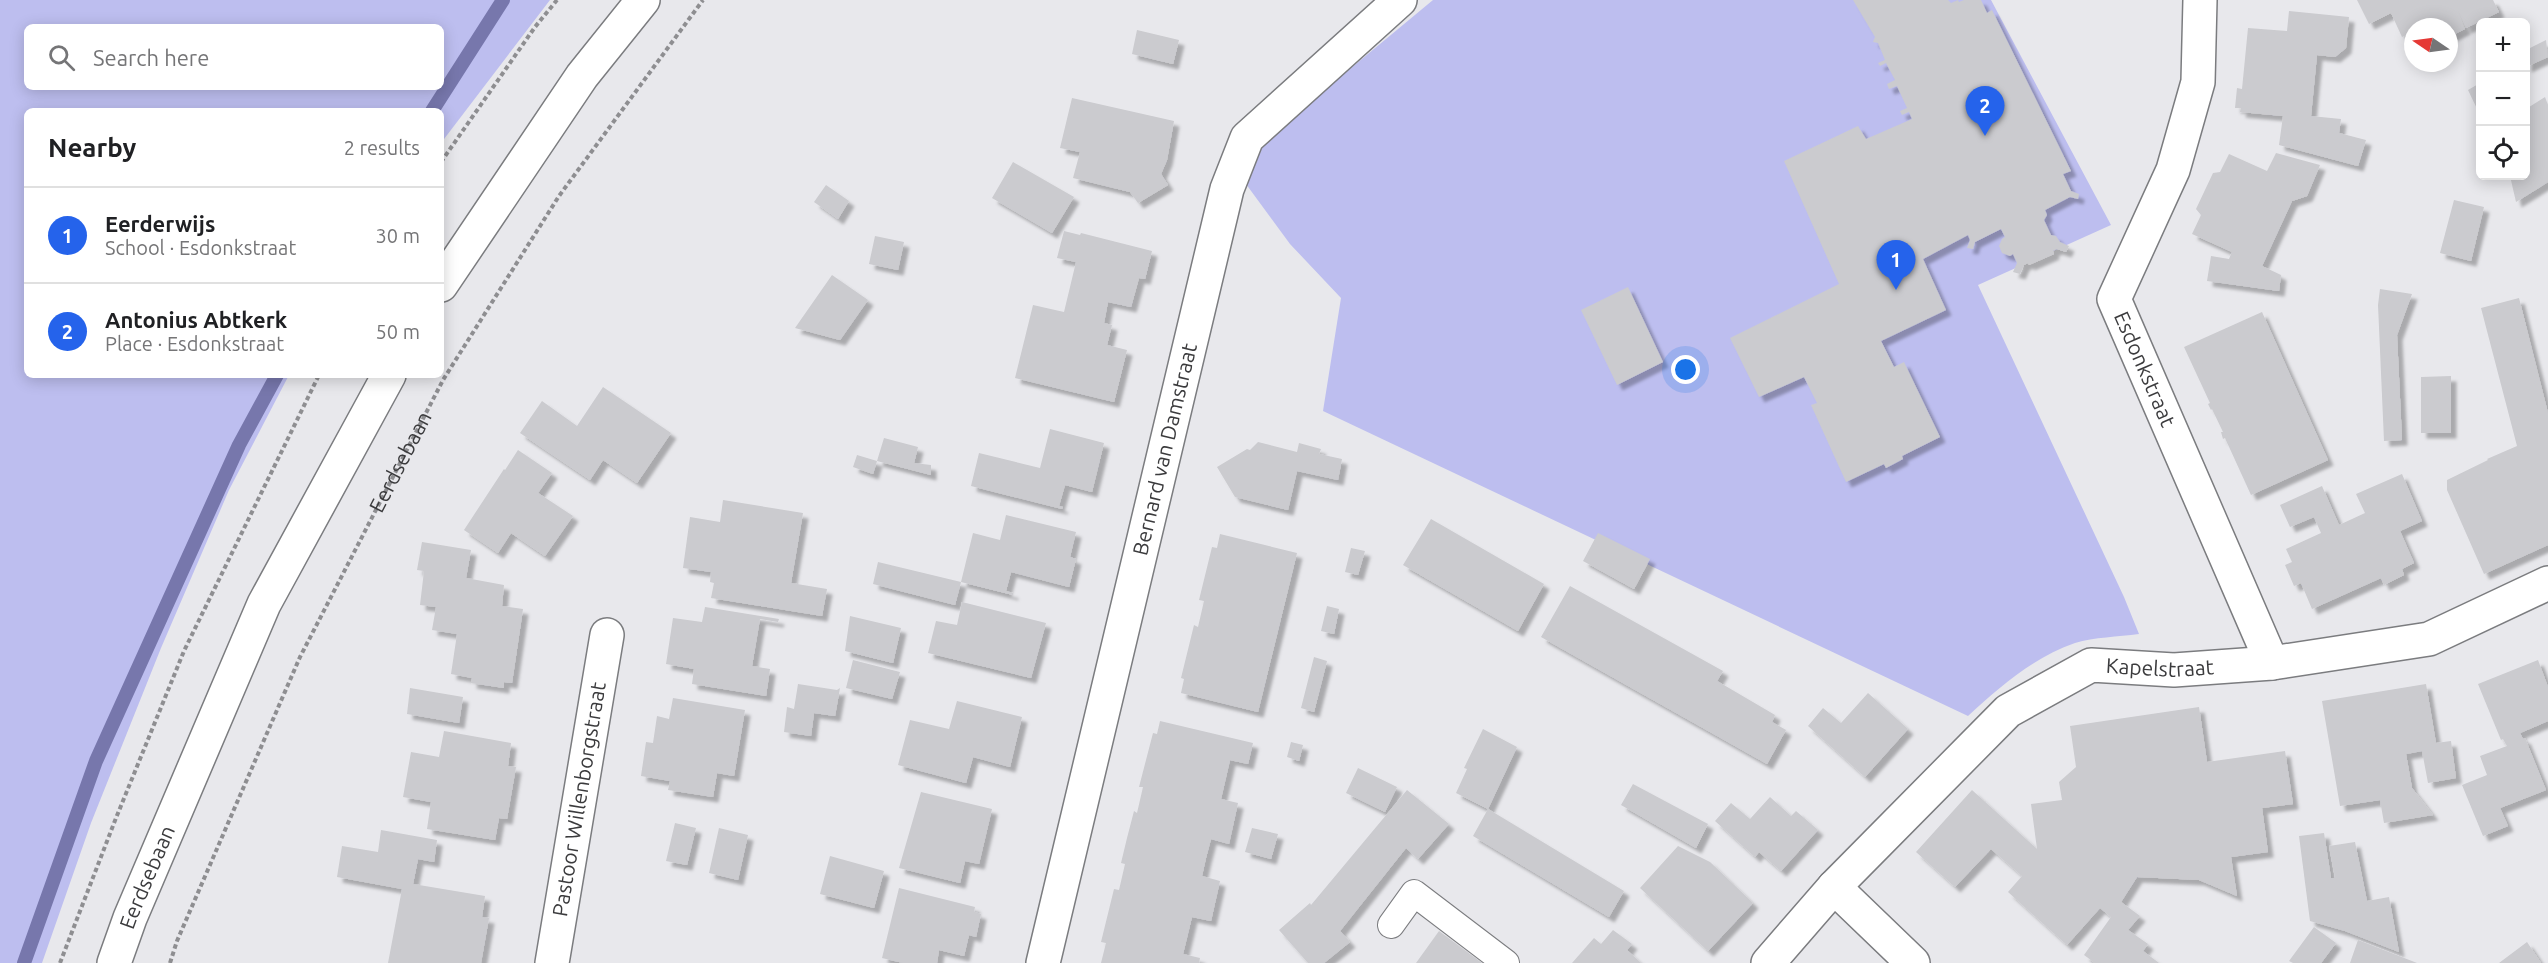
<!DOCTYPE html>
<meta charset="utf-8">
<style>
body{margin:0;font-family:Ubuntu,sans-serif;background:#f2f2f2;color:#202124}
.controls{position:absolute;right:18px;top:18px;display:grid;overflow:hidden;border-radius:9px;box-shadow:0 3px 15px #0003}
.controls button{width:54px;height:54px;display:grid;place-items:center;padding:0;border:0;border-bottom:2px solid #e0e0e0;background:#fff;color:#202124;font:30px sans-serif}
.compass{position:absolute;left:2404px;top:18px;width:54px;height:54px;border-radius:50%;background:#fff;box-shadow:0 3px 15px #0003;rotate:283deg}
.you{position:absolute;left:1686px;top:370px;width:21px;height:21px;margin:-15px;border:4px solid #fff;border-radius:50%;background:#1a73e8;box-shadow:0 0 0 9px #1a73e833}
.badge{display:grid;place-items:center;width:39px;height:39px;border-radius:50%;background:#2563eb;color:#fff;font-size:20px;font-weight:700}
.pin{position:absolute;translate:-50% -50px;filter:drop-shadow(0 2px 3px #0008)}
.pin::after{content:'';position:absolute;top:32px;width:21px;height:18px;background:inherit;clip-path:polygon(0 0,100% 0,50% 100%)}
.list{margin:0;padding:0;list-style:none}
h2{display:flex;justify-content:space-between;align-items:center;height:78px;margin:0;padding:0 24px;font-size:26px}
h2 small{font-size:20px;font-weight:400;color:#757577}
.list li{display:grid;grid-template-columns:39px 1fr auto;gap:18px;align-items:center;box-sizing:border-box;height:96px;padding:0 24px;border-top:2px solid #e0e0e0}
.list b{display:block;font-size:22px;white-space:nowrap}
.list p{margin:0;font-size:20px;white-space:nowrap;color:#757577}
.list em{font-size:20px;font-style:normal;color:#757577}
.icon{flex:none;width:33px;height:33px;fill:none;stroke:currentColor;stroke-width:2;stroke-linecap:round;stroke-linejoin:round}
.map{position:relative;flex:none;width:2548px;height:963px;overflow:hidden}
.search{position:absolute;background:#fff;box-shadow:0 3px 15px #0003;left:24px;top:24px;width:420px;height:66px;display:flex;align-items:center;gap:15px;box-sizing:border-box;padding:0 21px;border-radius:9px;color:#757577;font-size:22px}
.panel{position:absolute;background:#fff;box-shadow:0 3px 15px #0003;left:24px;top:108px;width:420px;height:270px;border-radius:9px}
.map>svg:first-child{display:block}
.green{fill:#bdbeef;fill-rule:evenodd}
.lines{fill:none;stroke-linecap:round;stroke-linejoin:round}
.stream{stroke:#7777ac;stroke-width:14}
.building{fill:#cbcbcf;filter:url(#shadow)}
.service-casing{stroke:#7b7c7f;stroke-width:28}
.minor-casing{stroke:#7b7c7f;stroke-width:36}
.secondary-casing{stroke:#7b7c7f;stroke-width:36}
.path{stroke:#8e8e91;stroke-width:4;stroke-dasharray:4.5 3;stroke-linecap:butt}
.service{stroke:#fff;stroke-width:26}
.minor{stroke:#fff;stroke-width:33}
.secondary{stroke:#fff;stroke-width:33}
.labels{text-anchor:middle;stroke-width:4.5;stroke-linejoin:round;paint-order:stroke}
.street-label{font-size:21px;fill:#3b3b3d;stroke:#e8e8ec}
</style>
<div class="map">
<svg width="2548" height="963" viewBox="0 0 2548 963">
<defs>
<filter id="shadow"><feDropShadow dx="5.5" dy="5.5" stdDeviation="1.5" flood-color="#0004"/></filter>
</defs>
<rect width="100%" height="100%" fill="#e8e8ec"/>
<path class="green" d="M0,0H550L441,143V111H27V375H289L229,490L161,648L91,823L42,963H0ZM27,27H441V87H27Z
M1433,0H1991L2111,225L1978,285L2124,597L2139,634C2118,637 2094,637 2075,643C2034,657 1999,687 1968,716L1323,411L1341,298L1290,244L1243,180L1257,146Z"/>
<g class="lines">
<path class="stream" d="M432,111L503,0
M24,963L96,761L239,445L277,375"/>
</g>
<path class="building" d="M1853,0H1948L1951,3L1958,0L1959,2L1964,0H1981L1987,13L1992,10L2071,171L2063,174L2071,191L2079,194L2078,199L2070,197L2045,210L2047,215L2044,220L2051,235L2056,236L2060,242L2069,246L2066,252L2057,249L2053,251L2054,254L2029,265L2028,263L2024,265L2020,274L2013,272L2017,263L2013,254L2010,256L2002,253L1999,246L2002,239L2005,237L2001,229L1975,242L1973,249L1967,248L1970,240L1968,235L1923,259L1946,310L1881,341L1894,367L1904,362L1940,437L1902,456L1903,459L1886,468L1884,464L1846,482L1811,405L1817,403L1804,377L1759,397L1730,338L1839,284L1784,161L1858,126L1866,139L1912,119L1909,112L1902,115L1900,111L1907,108L1897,86L1889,89L1887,84L1895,80L1886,63L1880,66L1878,63L1885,60L1878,43L1873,42L1875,37Z
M2357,0H2493L2499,12L2466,28L2458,11L2465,29L2449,37V27H2413V32L2402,37L2391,13L2369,24Z
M2289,11L2349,17L2346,48L2335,57L2317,55L2311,116L2341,119L2339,133L2366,140L2358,166L2279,145L2283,116L2240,112L2241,108H2235L2237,88L2242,89L2248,28L2287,31Z
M1137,30L1179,40L1173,64L1132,54Z
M2546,40L2548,57L2526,67V50Z
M2480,83V115L2468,90Z
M2545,97L2548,105V182L2516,202L2510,176H2526V109Z
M1072,98L1174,121L1167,160L1161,174L1168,185L1138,203L1130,192L1073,178L1080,152L1060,148Z
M2276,153L2320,165L2307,196L2292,201L2262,266L2281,275L2279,291L2207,281L2211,256L2229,259L2232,252L2192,234L2201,215L2196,209L2213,173L2220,172L2229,154L2267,171Z
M1013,162L1074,197L1052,233L992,198Z
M826,185L849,201L838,219L814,202Z
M2454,200L2484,207L2471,261L2440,253Z
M1064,231L1080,235L1081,233L1152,251L1145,279L1139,278L1131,307L1108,302L1104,323L1112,325L1107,345L1127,350L1114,402L1015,378L1033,305L1064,312L1076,262L1057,258Z
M875,236L904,242L898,270L869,264Z
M832,275L868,300L840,340L795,328Z
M1628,287L1663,362L1617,385L1581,310Z
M2380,289L2412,294L2397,335L2402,440L2384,441L2378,305Z
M2519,298L2548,413V545L2484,574L2447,490V480L2488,460L2487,459L2517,446L2481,308Z
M2262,312L2328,460L2251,495L2225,438L2223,439L2221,432H2223L2212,409L2211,410L2208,404L2210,403L2184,347Z
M2451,376V433H2421V377Z
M603,387L671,433L637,483L603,460L590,480L520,433L542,401L577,426Z
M1050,429L1104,443L1092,492L1065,485L1059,506L1063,507L1062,509L971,486L979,453L1040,468Z
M884,438L918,447L914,463L931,465V475L877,461Z
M1258,442L1297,452L1299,443L1321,449L1319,454L1342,459L1338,480L1297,471L1288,510L1235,497L1217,467L1247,449L1250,450Z
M518,450L552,473L538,493L573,516L545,556L511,533L498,553L464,530L504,469L505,470Z
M857,455L877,461L873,474L853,467Z
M2402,474L2422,521L2400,531L2414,563L2402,569L2404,575L2384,585L2381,578L2312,609L2301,583L2294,586L2285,565L2292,562L2286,549L2321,533L2314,517L2290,527L2280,505L2322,486L2339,525L2365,513L2356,494Z
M723,500L803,513L791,583L827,589L822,616L711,598L714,583L710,582L711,572L683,568L690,517L720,522Z
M1006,515L1076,532L1070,557L1076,559L1069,587L1011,572L1006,591L1013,593V595L961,582L973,533L1000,540Z
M1431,519L1544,584L1518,631L1403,565Z
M1598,533L1650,559L1634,589L1583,561Z
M1220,534L1297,553L1258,712L1181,693L1184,679L1181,678L1194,625L1198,627L1204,601L1199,600L1212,547L1217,548Z
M422,542L471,550L466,578L504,585L502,606L523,609L512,683L504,682V688L471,683L472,678L451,674L457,634L432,630L436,607L420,605L424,571L417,570Z
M1351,548L1365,551L1358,575L1345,572Z
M878,562L961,582L955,605L873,584Z
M1570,586L1723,671L1717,681L1775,715L1772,722L1786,730L1767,764L1541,637Z
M962,602L1046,623L1031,678L928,653L936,621L957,625Z
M1327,606L1339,609L1334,634L1321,631Z
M705,607L779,619L778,622L760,619L752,666L770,669L766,696L692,684L694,669L666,664L673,618L702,622Z
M850,616L901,628L893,663L845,651Z
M1314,657L1327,661L1314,712L1301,708Z
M853,660L900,672L892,699L846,688Z
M2538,660L2548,687V721L2520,733L2523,739L2525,738L2546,790L2500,808L2508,826L2483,836L2462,785L2487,775L2480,756L2507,746L2503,739L2501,740L2478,684Z
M798,684L837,690L840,688L835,716L814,713L811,736L784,732L787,707L794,709Z
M2426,684L2436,743L2451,741L2456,778L2428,783L2422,751L2406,754L2412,788L2433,815L2384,823L2380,800L2340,806L2322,701Z
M410,688L463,697L459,723L407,714Z
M1868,693L1908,729L1865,777L1808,726L1823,708L1841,723Z
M673,698L745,710L734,776L717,773L713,797L668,790L670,781L641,776L646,742L653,743L657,716L669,719Z
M957,701L1022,717L1010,767L973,757L966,783L898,765L910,720L949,729Z
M2199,707L2207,762L2285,751L2293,804L2262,808L2268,852L2231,857L2237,896L2199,880L2137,877L2121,902L2140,916L2128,930L2148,944L2143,951L2159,963H2095L2084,955L2111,917L2100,908L2067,945L2008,892L2022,876L1991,849L1955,887L1916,852L1972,790L2037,849L2031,804L2062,800L2059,782L2076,767L2070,726Z
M1160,721L1253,743L1248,764L1230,760L1221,799L1238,803L1229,844L1211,839L1206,858L1202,876L1220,881L1211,921L1192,917L1183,954L1200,958L1199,963H1101L1106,943L1101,942L1114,889L1119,890L1125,864L1121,863L1127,838L1134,811L1137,813L1143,787H1139L1153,733L1157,734Z
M1483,729L1517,747L1488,809L1456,793L1467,769L1464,768Z
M444,731L511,743L508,766L516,767L507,819L499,818L495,840L427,829L431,802L403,797L411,752L439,757Z
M1291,742L1303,745L1299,761L1287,757Z
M1358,768L1397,787L1385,812L1346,793Z
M1633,784L1708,824L1696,848L1621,805Z
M1407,790L1449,824L1418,859L1406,848L1340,931L1350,942L1324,963H1308L1279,930L1310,903L1311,905Z
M921,792L992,809L979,864L965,861L960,883L899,868Z
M1770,797L1791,816L1796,811L1818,830L1781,871L1759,852L1755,857L1715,821L1731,803L1750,819Z
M1488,809L1624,891L1609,917L1473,836Z
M675,823L696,828L687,865L666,861Z
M719,828L748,835L738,880L709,873Z
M1252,828L1278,834L1271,859L1245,852Z
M381,830L437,840L434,862L418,859L413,884L485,896L482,917L489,918L481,963H388L402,889L337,877L342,846L378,852Z
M2324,833L2331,878H2335L2329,846L2355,842L2367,901L2389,897L2399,952L2345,931L2310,921L2299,836Z
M1678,846L1710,862L1753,903L1708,951L1640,888Z
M830,856L884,871L874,908L820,894Z
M899,888L975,907L974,912L981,914L976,937L969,935L964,956L939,950L937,963H903L882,958Z
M2314,927L2336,943L2321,963H2293L2289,961Z
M1613,930L1632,944L1627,950L1641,963H1572L1594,938L1601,944Z
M1439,931L1482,963H1416Z
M2358,940L2417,963H2350Z
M2527,942L2541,963H2499Z"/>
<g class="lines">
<defs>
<path id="service" d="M1391,925L1414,893L1506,963"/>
<g id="minor">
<path id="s2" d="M2200,0L2198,82L2173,170L2114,299L2272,663"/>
<path d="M1834,887L1913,963"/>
<path id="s3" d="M552,963L607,635"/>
<path id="s4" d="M1043,963L1227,189L1247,138L1400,0"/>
<path id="s5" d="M1768,963L1834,887L2008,711L2091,665L2174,670L2272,663L2429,639L2548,583"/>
</g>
<g id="secondary">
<path d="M441,285L582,76L643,0"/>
<path id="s6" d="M114,963L130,918L264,604L389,375"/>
</g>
</defs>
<use href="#service" class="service-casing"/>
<use href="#minor" class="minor-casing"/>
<use href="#secondary" class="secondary-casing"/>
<g class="path">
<path d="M441,162L535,27L557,0"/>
<path d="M60,963L116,818L184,651L319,375"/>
<path id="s1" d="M170,963L177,941L300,657L443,380L559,196L703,0"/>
</g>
<use href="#service" class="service"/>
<use href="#minor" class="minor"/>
<use href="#secondary" class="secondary"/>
</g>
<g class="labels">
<g class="street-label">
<text dy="7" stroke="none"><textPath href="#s2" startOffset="392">Esdonkstraat</textPath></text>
<text dy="7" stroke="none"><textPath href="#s4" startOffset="528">Bernard van Damstraat</textPath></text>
<text dy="7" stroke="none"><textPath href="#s1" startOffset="552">Eerdsebaan</textPath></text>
<text dy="7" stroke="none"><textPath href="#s5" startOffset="512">Kapelstraat</textPath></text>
<text dy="7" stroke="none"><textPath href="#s3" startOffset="166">Pastoor Willenborgstraat</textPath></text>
<text dy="7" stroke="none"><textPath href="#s6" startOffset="92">Eerdsebaan</textPath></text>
</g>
</g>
</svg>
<div class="controls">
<button>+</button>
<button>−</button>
<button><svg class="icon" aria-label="locate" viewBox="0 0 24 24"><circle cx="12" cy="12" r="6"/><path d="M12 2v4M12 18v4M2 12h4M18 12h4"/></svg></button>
</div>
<svg class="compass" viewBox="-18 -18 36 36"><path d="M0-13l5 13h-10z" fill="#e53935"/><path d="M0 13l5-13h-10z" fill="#757577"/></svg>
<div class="you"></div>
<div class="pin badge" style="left:1896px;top:290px">1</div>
<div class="pin badge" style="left:1985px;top:136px">2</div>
<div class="search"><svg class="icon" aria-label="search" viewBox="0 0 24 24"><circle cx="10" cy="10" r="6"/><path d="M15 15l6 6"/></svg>Search here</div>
<section class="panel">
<h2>Nearby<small>2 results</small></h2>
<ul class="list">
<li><span class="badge">1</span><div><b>Eerderwijs</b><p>School · Esdonkstraat</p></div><em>30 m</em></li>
<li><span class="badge">2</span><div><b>Antonius Abtkerk</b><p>Place · Esdonkstraat</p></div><em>50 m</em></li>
</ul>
</section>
</div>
